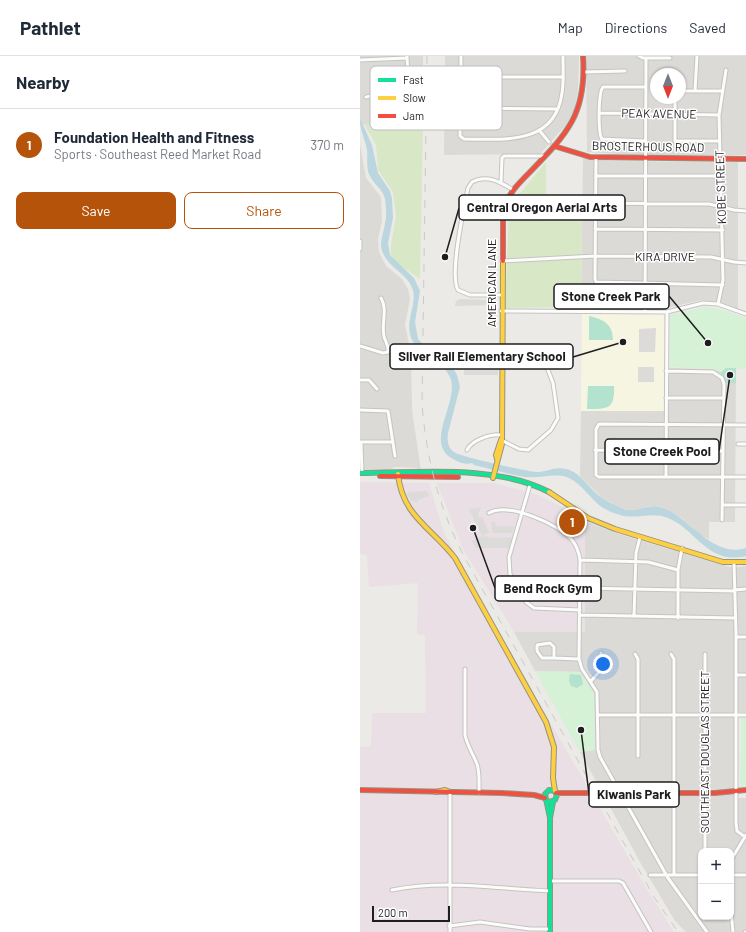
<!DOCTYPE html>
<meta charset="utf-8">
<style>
body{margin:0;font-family:Barlow,sans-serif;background:#f6f6f7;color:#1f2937}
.controls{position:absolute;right:12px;bottom:12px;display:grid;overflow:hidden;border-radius:8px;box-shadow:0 1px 3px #0004}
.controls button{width:36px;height:36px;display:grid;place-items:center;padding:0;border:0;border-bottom:1px solid #e0e1e3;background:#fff;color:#1f2937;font:20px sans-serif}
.compass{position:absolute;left:290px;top:12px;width:36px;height:36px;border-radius:50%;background:#fff;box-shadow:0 1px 3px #0004;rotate:180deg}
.scale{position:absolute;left:12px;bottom:10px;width:78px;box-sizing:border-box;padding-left:4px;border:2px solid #1e1e1e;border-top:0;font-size:11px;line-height:14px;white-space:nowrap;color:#1e1e1e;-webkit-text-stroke:3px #fff;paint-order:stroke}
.you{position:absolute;left:243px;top:608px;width:14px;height:14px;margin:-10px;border:3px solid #fff;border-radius:50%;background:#1a73e8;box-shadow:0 0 0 6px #1a73e833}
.badge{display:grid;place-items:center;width:26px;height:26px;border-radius:50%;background:#b45309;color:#fff;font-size:13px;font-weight:700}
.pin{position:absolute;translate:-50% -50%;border:2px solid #fff;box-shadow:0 1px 4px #0006}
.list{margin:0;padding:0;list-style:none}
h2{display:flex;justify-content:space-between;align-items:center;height:52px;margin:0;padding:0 16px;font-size:17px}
h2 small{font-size:13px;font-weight:400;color:#747a83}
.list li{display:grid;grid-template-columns:26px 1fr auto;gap:12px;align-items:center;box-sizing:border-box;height:72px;padding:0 16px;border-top:1px solid #e0e1e3}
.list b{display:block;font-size:15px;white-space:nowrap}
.list p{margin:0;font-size:13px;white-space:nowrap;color:#747a83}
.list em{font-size:13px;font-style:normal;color:#747a83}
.actions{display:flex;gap:8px;padding:12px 16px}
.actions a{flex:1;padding:9px 0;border:1px solid #b45309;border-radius:8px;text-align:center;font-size:14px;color:#b45309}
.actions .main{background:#b45309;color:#fff}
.map{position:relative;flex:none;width:386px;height:876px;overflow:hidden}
header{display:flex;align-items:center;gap:24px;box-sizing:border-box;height:56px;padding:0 20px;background:#fff;border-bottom:1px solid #e0e1e3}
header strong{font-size:19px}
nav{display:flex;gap:22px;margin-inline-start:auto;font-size:14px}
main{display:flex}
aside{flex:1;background:#fff}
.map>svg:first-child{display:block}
.residential{fill:#dbdad7;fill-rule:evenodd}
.industrial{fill:#e9dfe4}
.education{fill:#f5f5e1}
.grass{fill:#d8e8c6}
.park{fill:#d5f1d6}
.pitch{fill:#b3e2cf}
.parking{fill:#dcdbda}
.water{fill:#bbd6de}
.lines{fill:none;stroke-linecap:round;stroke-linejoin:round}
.street-casing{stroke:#c5c4c2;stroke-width:5}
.fast-casing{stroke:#93957f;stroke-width:6}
.slow-casing{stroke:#93957f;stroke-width:6}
.jam-casing{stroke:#93957f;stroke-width:6}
.street{stroke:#fcfcfb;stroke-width:3}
.fast{stroke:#16e098;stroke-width:4}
.slow{stroke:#ffcf43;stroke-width:4}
.jam{stroke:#f24e42;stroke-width:4}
.rail{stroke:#cacac9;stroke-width:1;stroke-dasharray:8 8;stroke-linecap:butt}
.labels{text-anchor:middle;stroke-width:3;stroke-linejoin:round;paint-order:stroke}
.street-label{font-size:12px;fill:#1e1e1e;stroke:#fff}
.key{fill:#fff;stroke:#bcbcbc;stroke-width:1}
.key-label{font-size:11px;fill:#1e1e1e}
.leader{fill:none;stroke:#1e1e1e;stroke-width:1.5}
.callout-dot{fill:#1e1e1e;stroke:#fff;stroke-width:1.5}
.callout{fill:#fff;stroke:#1e1e1e;stroke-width:1.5}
.callout-label{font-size:13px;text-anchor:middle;font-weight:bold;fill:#1e1e1e}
</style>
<header>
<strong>Pathlet</strong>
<nav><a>Map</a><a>Directions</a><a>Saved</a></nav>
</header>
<main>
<aside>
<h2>Nearby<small></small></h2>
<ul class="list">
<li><span class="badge">1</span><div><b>Foundation Health and Fitness</b><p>Sports · Southeast Reed Market Road</p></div><em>370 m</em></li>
</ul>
<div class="actions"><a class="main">Save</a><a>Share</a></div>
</aside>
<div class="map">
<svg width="386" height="876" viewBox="0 0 386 876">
<rect width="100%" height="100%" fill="#eceae6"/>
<path class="residential" d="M0,0H63V69L4,68L0,70Z
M85,0H219L218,36L214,54L206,69L180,98L84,99Z
M226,0H386V99H274L227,96ZM296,18H320V42H296Z
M0,88L6,122L21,141L22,165L18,183L19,196L26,210L42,223L48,233L50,243L45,269L51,297L52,354L61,414L56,412L35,411L29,414L0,413Z
M223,102L247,105L378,106V253L361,247L342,244L302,253L221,252Z
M304,312L353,313L361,316L366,312H376L375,466H349V483L342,480L320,461L302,451L288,450L273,455L260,452L241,441L220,420L221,355H304Z
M225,465L259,478L373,512L386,510V656H374V742H386V876H326L315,865L280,806L220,696L235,694L234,637L220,616L175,615L154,576H225ZM341,795H371V861H341Z"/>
<path class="industrial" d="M0,426L69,427L83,474L108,524L286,832L314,876H0V691L11,690L12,657H66L65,579L57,578L58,527L9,531L7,499L0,498Z
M77,427H134L176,438L197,448L225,465V576H154L103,493Z"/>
<path class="education" d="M222,257L304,258V355H221Z"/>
<path class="grass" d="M4,68L63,69L60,223L37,207L31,199V188L36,160L33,136L18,114L16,89Z
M186,106V165H222L221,251L145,252L149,157L157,141Z"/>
<path class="park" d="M345,251L359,253L386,262V313L367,312L361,316L353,313L310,311V259Z
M175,615L220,616L234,638L235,694L220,696Z
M381,662H386V732L380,730Z"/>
<path class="pitch" d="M229,260C243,263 253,268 253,284H229Z
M366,312H376V327H366L361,317Z
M228,330H254C255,353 248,353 227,353Z
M210,618L221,619L223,628L217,632L211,630L209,625Z"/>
<path class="parking" d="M100,243L135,244V249L95,250L96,245Z
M296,272L295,296H279V273Z
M104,309L138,310V319H104Z
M278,311H294V326H278Z
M67,435L69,440L60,443L56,447L54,445L52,446L47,439L48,436Z
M121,452L118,458L119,462L122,461L129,476L123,480L132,482L153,481L151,492H116L112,485L122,480L109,453Z
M131,466H135L136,470H154L152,477H133Z"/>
<path class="water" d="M0,62L12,89L18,117L30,135L32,143L33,162L28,187L30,199L54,222L60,235L55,266L58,283L70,296L80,299L89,305L97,319L100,331L88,377C87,385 88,392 94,396C101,401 166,415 176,416C187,416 195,410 206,413C222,417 228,432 241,441C246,445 253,448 259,451C278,461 286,443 308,454C332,466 355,502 386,492V500C347,509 337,474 308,462C291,455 276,464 260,459C252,457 241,452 236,446C227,438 220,427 209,422C197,416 179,423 165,421C148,418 131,413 114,409L112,407C107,409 100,407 95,404C62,390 98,348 91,324C85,304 61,303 52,284C44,266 57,249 53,234C48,218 29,212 23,197C18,187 24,177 25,167C27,160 26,151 25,143C23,133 13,128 9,118C6,111 8,102 7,94C5,82 0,76 0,62Z"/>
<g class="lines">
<defs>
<path id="street" d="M101,0L100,80L104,83C143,83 195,90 202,37C204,25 203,12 203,0
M279,0L283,2H310
M0,4L47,2
M224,16L265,15
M100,21H203
M285,31H243C238,37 238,78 242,83L286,85
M320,35H363
M335,35L337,0
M6,41L42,34C51,27 47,10 47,0
M315,42V85H359
M100,52L197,53
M240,57L359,59
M179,74L189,86
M236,101L235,223L236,226L363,229
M236,120H361
M141,126L142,102L144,100H184
M222,147L349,148L374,154L386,155
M235,173L363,174
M0,185V193
M142,205L235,200L351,201L374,206L386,207
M141,239H110L98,234C89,218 104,152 108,132L112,126C126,118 141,126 153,134
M358,248L363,224L359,59L366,14
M141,255L307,256L343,247L358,248L386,258
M285,256L286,2
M0,290L23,297L28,296C29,289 25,286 24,280C21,267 28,254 21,242
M306,315L353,316L362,322L364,328L362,464
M0,324H9L17,333
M306,342H363
M0,354L28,355L35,400
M386,369L239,368L236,373V419L239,421H386
M141,384L159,393L168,394L191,374L198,362L193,327L185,306L178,303L142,301
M0,386H33
M1,386L2,417
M378,388H386
M107,394C112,384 130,378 141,379
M235,394L362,395
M306,421L307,256
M170,429L149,501L150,518L166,546L174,552L220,554
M362,449H386
M129,457C148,446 199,468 212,484C217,490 219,497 220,504L219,603L222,613L237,636L238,694L240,701L308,822L347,876
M220,504L288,506L318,514
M374,507L376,576V767L377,775L385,781
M220,532L374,535
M374,534L386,533
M220,559L375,562
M274,560L276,497L280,481
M318,562V514L322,492
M376,581H386
M190,587L194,591V602H182L177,595V589Z
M275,598L278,603V700
M311,598L314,603V819
M345,598V795
M194,602L219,603
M105,613V679C107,689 113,698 117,708C120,717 119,727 119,737
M376,619H386
M231,625L239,616L241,597
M238,659H386
M90,736V876
M371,804L386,779
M290,819H341
M371,819H386
M190,825H259L263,827L291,876
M32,834C85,823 137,833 190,835
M371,855L373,876
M89,870L120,866L170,873H190
M385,876H386"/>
<path id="fast" d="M0,417C60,417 135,408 189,436
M186,744L189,746L195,744L197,739L195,735L189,734L185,738L190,762
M190,876V762L193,746"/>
<path id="slow" d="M137,403L136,399L141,384
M38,418C42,460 72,472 95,502L186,666L194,691L193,722L195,735
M133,422L142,388L143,205
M189,436L228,462L255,473L363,506H386
M76,736L85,734L90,736"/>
<path id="jam" d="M194,90L230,101L386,103
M143,205V154C148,138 158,128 169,117C207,78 227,58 223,0
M20,420L98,421
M0,734L142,737L174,739L185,742
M196,737H355L386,734"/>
</defs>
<use href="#street" class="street-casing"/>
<use href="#fast" class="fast-casing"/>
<use href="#slow" class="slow-casing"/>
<use href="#jam" class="jam-casing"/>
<use href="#street" class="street"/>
<use href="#fast" class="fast"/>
<use href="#slow" class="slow"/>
<use href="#jam" class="jam"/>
<path class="rail" d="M67,0L62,347C66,402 79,453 105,502L294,841L318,876"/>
</g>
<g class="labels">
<g class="street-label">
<text transform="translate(299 58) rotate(1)" y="4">PEAK AVENUE</text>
<text transform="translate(288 91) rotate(1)" y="4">BROSTERHOUS ROAD</text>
<text transform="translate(361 131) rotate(-92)" y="4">KOBE STREET</text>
<text x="305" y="205">KIRA DRIVE</text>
<text transform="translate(132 227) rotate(-90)" y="4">AMERICAN LANE</text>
<text transform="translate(345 696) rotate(-90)" y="4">SOUTHEAST DOUGLAS STREET</text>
</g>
</g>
<rect x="10" y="10" width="132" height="64" rx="6" class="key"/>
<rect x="18" y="22" width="18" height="4" fill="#16e098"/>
<rect x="18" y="40" width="18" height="4" fill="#ffcf43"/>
<rect x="18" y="58" width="18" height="4" fill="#f24e42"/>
<g class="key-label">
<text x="43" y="28">Fast</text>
<text x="43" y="46">Slow</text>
<text x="43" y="64">Jam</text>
</g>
<path class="leader" d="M85 201L99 152M348 287L309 240M263 286L213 301M370 319L359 395M113 472L135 532M221 674L229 738"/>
<g class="callout-dot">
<circle cx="85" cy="201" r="4"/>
<circle cx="348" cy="287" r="4"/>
<circle cx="263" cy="286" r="4"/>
<circle cx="370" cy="319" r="4"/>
<circle cx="113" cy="472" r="4"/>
<circle cx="221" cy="674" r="4"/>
</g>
<g class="callout">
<rect x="99" y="139" width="166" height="25" rx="4"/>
<rect x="194" y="228" width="115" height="25" rx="4"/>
<rect x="30" y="288" width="183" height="25" rx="4"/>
<rect x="245" y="383" width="114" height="25" rx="4"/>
<rect x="135" y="520" width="106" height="25" rx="4"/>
<rect x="229" y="726" width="90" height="25" rx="4"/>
</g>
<g class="callout-label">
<text x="182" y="156">Central Oregon Aerial Arts</text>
<text x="251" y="245">Stone Creek Park</text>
<text x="122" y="305">Silver Rail Elementary School</text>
<text x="302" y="400">Stone Creek Pool</text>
<text x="188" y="537">Bend Rock Gym</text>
<text x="274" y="743">Kiwanis Park</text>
</g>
</svg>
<div class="controls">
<button>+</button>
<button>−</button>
</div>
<svg class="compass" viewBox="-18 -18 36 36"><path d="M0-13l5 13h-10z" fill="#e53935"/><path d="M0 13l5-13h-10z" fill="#747a83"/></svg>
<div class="scale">200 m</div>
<div class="you"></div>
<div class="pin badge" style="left:212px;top:466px">1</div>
</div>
</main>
